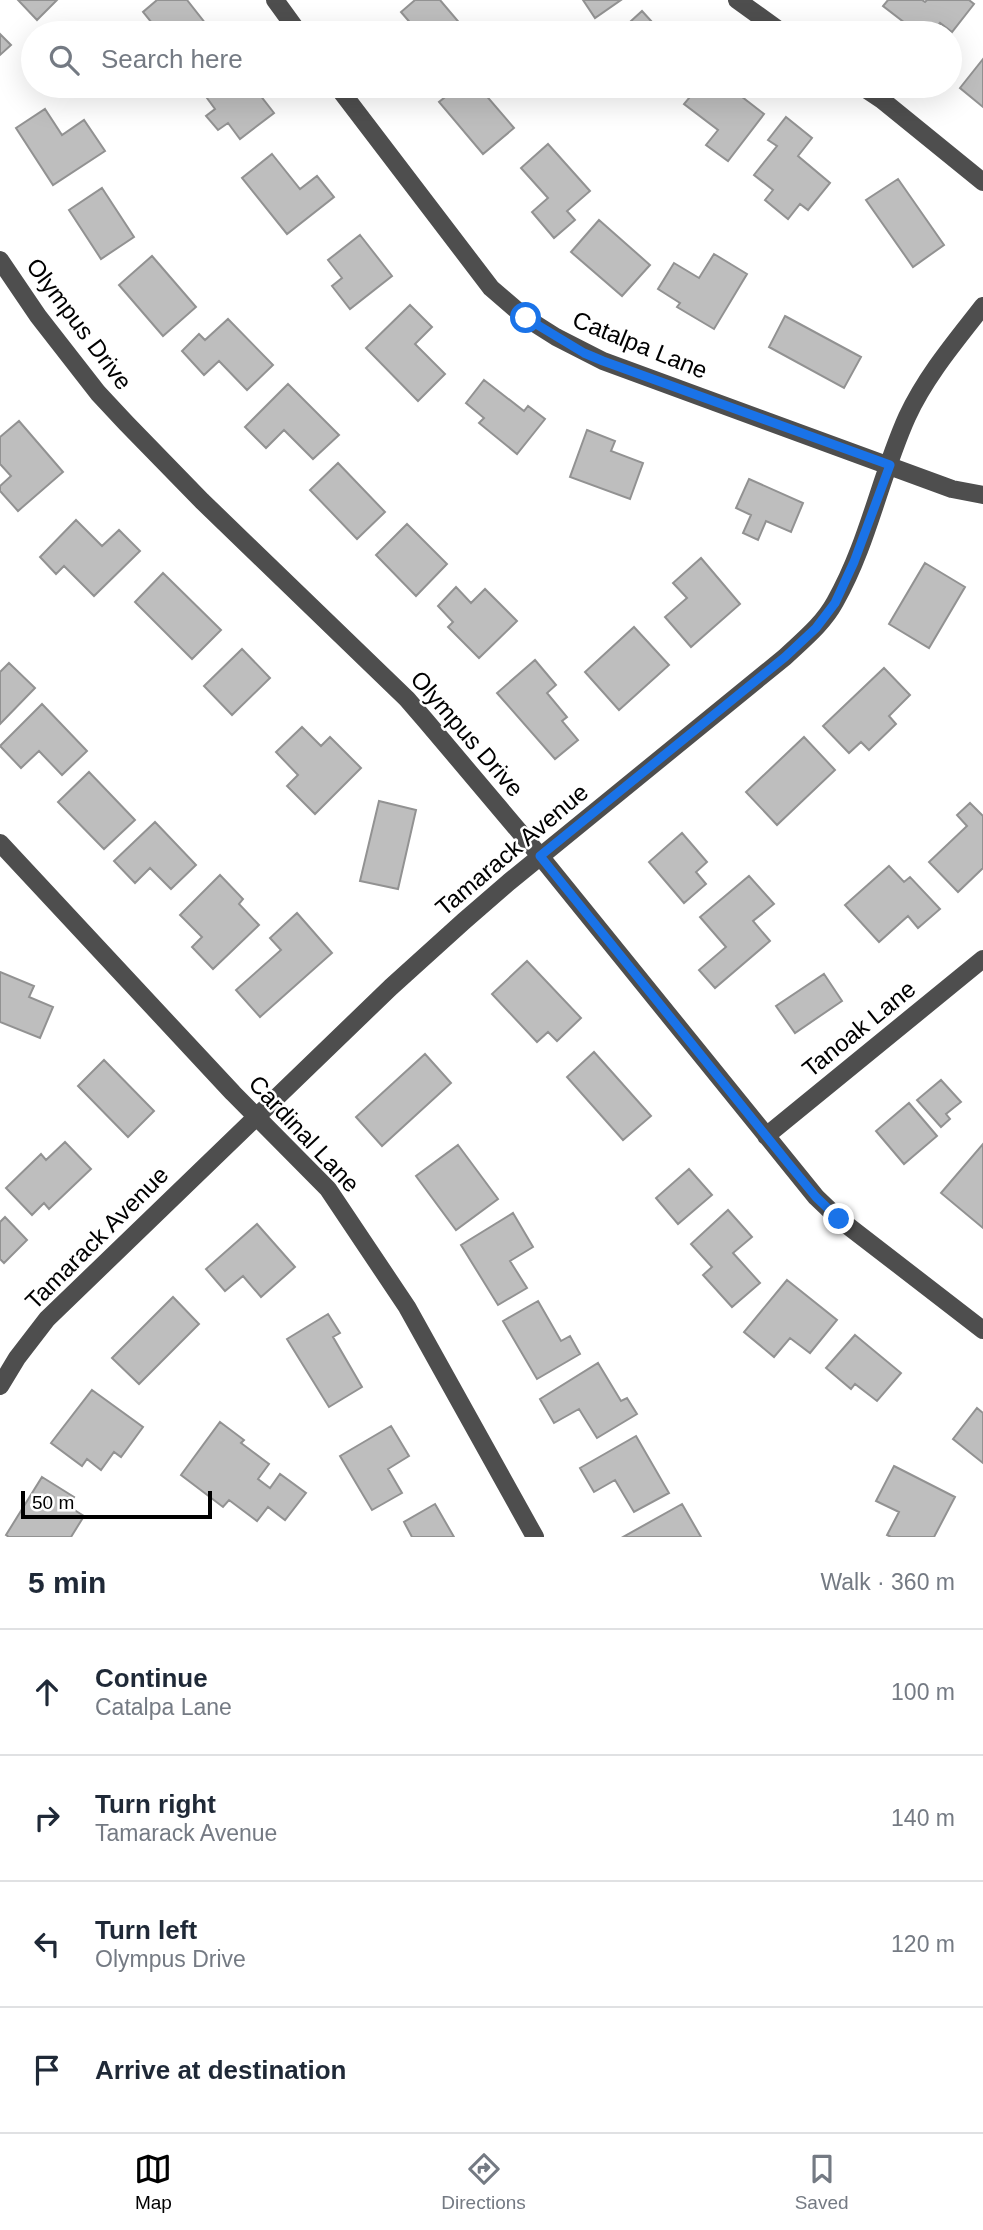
<!DOCTYPE html>
<meta charset="utf-8">
<style>
body{margin:0;font-family:Helvetica,sans-serif;background:#f6f6f7;color:#1f2937}
.scale{position:absolute;left:21px;bottom:18px;width:191px;box-sizing:border-box;padding-left:7px;border:4px solid #000;border-top:0;font-size:19px;line-height:24px;white-space:nowrap;color:#000;-webkit-text-stroke:5px #fff;paint-order:stroke}
.stop{position:absolute;width:21px;height:21px;margin:-16px;border:5px solid #1a73e8;border-radius:50%;background:#fff}
.stop.end{background:#1a73e8;border-color:#fff;box-shadow:0 2px 7px #0008}
.list{margin:0;padding:0;list-style:none}
h2{display:flex;justify-content:space-between;align-items:center;height:91px;margin:0;padding:0 28px;font-size:30px}
h2 small{font-size:23px;font-weight:400;color:#747a83}
.list li{display:grid;grid-template-columns:46px 1fr auto;gap:21px;align-items:center;box-sizing:border-box;height:126px;padding:0 28px;border-top:2px solid #e0e1e3}
.list b{display:block;font-size:26px;white-space:nowrap}
.list p{margin:0;font-size:23px;white-space:nowrap;color:#747a83}
.list em{font-size:23px;font-style:normal;color:#747a83}
.icon{flex:none;width:38px;height:38px;fill:none;stroke:currentColor;stroke-width:2;stroke-linecap:round;stroke-linejoin:round}
.map{position:relative;flex:none;width:983px;height:1537px;overflow:hidden}
.search{position:absolute;background:#fff;box-shadow:0 7px 28px #0002;left:21px;right:21px;top:21px;height:77px;display:flex;align-items:center;gap:18px;box-sizing:border-box;padding:0 24px;border-radius:38px;color:#747a83;font-size:26px}
.sheet{height:595px;background:#fff}
nav{display:flex;justify-content:space-around;align-items:center;box-sizing:border-box;height:98px;border-top:2px solid #e0e1e3;background:#fff;font-size:19px;color:#747a83}
nav a{display:grid;justify-items:center;gap:4px}
nav .on{color:#000}
.map>svg:first-child{display:block}
.building{fill:#bebebe;stroke:#929292;stroke-width:2}
.lines{fill:none;stroke-linecap:round;stroke-linejoin:round}
.minor{stroke:#4e4e4e;stroke-width:18}
.route{stroke:#1a73e8;stroke-width:9}
.labels{text-anchor:middle;stroke-width:5;stroke-linejoin:round;paint-order:stroke}
.street-label{font-size:24px;fill:#000;stroke:#fff}
</style>
<div class="map">
<svg width="983" height="1537" viewBox="0 0 983 1537">
<rect width="100%" height="100%" fill="#fff"/>
<path class="building" d="M18,0H57L37,20Z
M157,0H187L213,33H160L143,12Z
M415,0H440L468,33H419L401,12Z
M583,0H621L595,18Z
M888,0H922L925,2L927,0H969L974,4L952,32L940,23L932,33H918L883,6Z
M642,11L662,33H618Z
M0,34L11,45L0,55Z
M983,59V107L960,88Z
M201,86H253L274,113L240,139L228,123L218,130L206,116L215,109L199,87Z
M459,86H478L514,128L483,154L439,102Z
M699,86H728L764,114L728,161L706,145L718,130L684,104Z
M45,109L62,135L84,120L105,151L53,185L16,128Z
M786,117L812,138L798,156L830,183L808,210L800,204L788,219L765,200L773,190L754,175L777,146L768,140Z
M548,144L590,191L567,211L575,220L554,238L532,212L548,198L521,168Z
M272,154L300,189L317,176L334,197L287,234L242,178Z
M898,179L944,245L913,267L866,200Z
M102,188L134,237L101,259L69,210Z
M599,220L650,265L622,296L571,252Z
M360,235L392,276L350,309L332,286L342,278L328,260Z
M714,254L747,274L714,329L677,307L680,303L658,289L674,263L699,278Z
M152,256L196,307L163,336L119,285Z
M410,305L432,327L415,344L445,374L418,401L366,348Z
M785,316L861,357L844,388L769,347Z
M228,319L273,365L247,390L219,361L204,375L182,351L199,334L205,340Z
M484,380L524,411L528,406L545,419L517,454L479,423L484,418L466,403Z
M288,384L339,435L313,459L284,430L266,448L245,427Z
M19,421L63,472L18,511L0,491V486L11,476L0,464V437Z
M587,430L615,441L611,451L643,463L630,499L570,477Z
M338,463L385,512L357,539L310,490Z
M749,479L803,503L791,532L766,521L758,540L743,533L751,515L736,508Z
M76,520L102,546L119,530L140,551L94,596L64,566L56,574L40,557Z
M407,524L447,564L416,596L376,555Z
M701,558L740,604L691,647L665,617L687,598L673,583Z
M925,563L965,587L929,648L889,624Z
M163,573L221,630L192,659L135,602Z
M456,587L471,603L485,589L517,621L479,658L448,627L453,622L438,606Z
M634,627L669,665L619,710L585,672Z
M242,649L270,678L232,715L204,686Z
M535,660L556,685L547,693L567,717L562,721L578,740L555,759L497,693Z
M9,663L35,688L0,724V672Z
M884,668L910,695L889,716L896,724L869,750L861,742L849,753L823,726Z
M42,704L87,751L62,775L39,751L21,768L0,746Z
M302,727L321,746L330,737L361,768L315,814L287,786L298,775L276,752Z
M804,737L835,770L777,825L746,792Z
M89,772L135,820L104,849L58,802Z
M379,801L416,810L398,889L360,881Z
M970,803L983,816V868L958,892L929,862L967,826L957,815Z
M155,822L196,865L171,889L150,868L135,883L114,861Z
M682,833L707,862L696,872L706,884L684,903L649,862Z
M889,866L904,882L910,877L940,909L918,928L908,916L879,942L845,905Z
M220,875L243,899L239,904L259,925L213,969L192,947L202,937L180,915Z
M749,876L774,904L753,921L770,941L715,988L699,970L726,947L700,917Z
M297,913L332,953L260,1017L236,990L281,950L270,938Z
M527,961L581,1018L557,1041L548,1032L537,1042L492,994Z
M0,972L34,986L29,997L53,1007L40,1038L0,1022Z
M824,974L842,1001L795,1033L776,1006Z
M594,1052L651,1116L623,1140L567,1077Z
M425,1054L451,1083L382,1146L356,1117Z
M104,1060L154,1111L128,1137L78,1086Z
M941,1080L961,1102L946,1114L950,1119L941,1127L917,1100Z
M909,1103L937,1136L904,1164L876,1131Z
M65,1142L91,1169L49,1209L44,1203L32,1215L6,1188L41,1154L46,1160Z
M983,1144V1228L941,1193Z
M458,1145L498,1199L456,1230L416,1176Z
M689,1169L712,1195L678,1224L656,1198Z
M728,1210L752,1237L733,1253L760,1283L732,1307L703,1275L712,1267L691,1244Z
M513,1213L533,1247L510,1261L527,1288L498,1305L461,1245Z
M5,1217L27,1240L4,1263L0,1259V1222Z
M257,1224L295,1267L261,1297L243,1276L225,1291L206,1269Z
M787,1280L837,1320L810,1353L790,1338L774,1357L744,1332Z
M173,1297L199,1324L139,1384L112,1358Z
M538,1301L561,1341L570,1336L580,1354L537,1379L503,1321Z
M328,1314L340,1333L333,1337L362,1387L329,1407L287,1339Z
M855,1335L901,1373L877,1401L855,1384L851,1389L826,1368Z
M598,1363L621,1401L627,1398L637,1414L597,1438L579,1409L554,1423L540,1399Z
M92,1390L143,1427L121,1457L114,1452L101,1470L87,1459L82,1466L51,1443Z
M977,1408L983,1413V1463L953,1439Z
M220,1422L244,1440L241,1443L269,1464L258,1479L270,1488L280,1474L306,1493L285,1520L268,1507L257,1521L229,1500L223,1507L181,1475Z
M391,1426L409,1456L388,1469L402,1493L372,1510L340,1456Z
M636,1436L669,1493L634,1512L615,1480L594,1492L580,1468Z
M894,1466L955,1497L934,1537H891L887,1535L899,1512L876,1501Z
M42,1477L74,1497L68,1506L84,1516L71,1537H9L6,1535Z
M435,1504L454,1537H412L404,1522Z
M682,1504L701,1537H623Z"/>
<g class="lines">
<path class="minor" d="M275,0L299,33
M737,0L783,33
M337,86L491,288L526,318L556,337L603,361L952,489L983,495
M861,86L882,100L983,182
M0,260L38,316L98,393L126,423L202,501L407,699L426,721L540,856L816,1197L839,1219L983,1330
M0,843L233,1093L328,1189L407,1307L535,1537
M766,1136L983,959
M0,1386L17,1358L47,1319L391,987L464,921L509,882L785,657C803,640 823,624 835,602C868,544 880,477 907,417C926,376 955,342 983,306"/>
</g>
<g class="lines">
<path class="route" d="M526,318L584,353L603,361L890,465L854,562L835,603L816,628L785,657L540,856L788,1163L816,1197L839,1219"/>
</g>
<g class="labels">
<g class="street-label">
<text transform="translate(79 324) rotate(53)" y="8">Olympus Drive</text>
<text transform="translate(640 345) rotate(22)" y="8">Catalpa Lane</text>
<text transform="translate(467 734) rotate(49)" y="8">Olympus Drive</text>
<text transform="translate(512 850) rotate(-40)" y="8">Tamarack Avenue</text>
<text transform="translate(859 1029) rotate(-39)" y="8">Tanoak Lane</text>
<text transform="translate(304 1134) rotate(47)" y="8">Cardinal Lane</text>
<text transform="translate(97 1238) rotate(-45)" y="8">Tamarack Avenue</text>
</g>
</g>
</svg>
<div class="scale">50 m</div>
<div class="stop" style="left:526px;top:318px"></div>
<div class="stop end" style="left:839px;top:1219px"></div>
<div class="search"><svg class="icon" aria-label="search" viewBox="0 0 24 24"><circle cx="10" cy="10" r="6"/><path d="M15 15l6 6"/></svg>Search here</div>
</div>
<section class="sheet">
<h2>5 min<small>Walk · 360 m</small></h2>
<ul class="list">
<li><svg class="icon" aria-label="ahead" viewBox="0 0 24 24"><path d="M12 20V5M6 11l6-6 6 6"/></svg><div><b>Continue</b><p>Catalpa Lane</p></div><em>100 m</em></li>
<li><svg class="icon" aria-label="right" viewBox="0 0 24 24"><path d="M7 20v-9h11M14 6l5 5-5 5"/></svg><div><b>Turn right</b><p>Tamarack Avenue</p></div><em>140 m</em></li>
<li><svg class="icon" aria-label="left" viewBox="0 0 24 24"><path d="M17 20v-9H6M10 6l-5 5 5 5"/></svg><div><b>Turn left</b><p>Olympus Drive</p></div><em>120 m</em></li>
<li><svg class="icon" aria-label="arrive" viewBox="0 0 24 24"><path d="M6 21V4h12l-3 4 3 4H6"/></svg><div><b>Arrive at destination</b></div></li>
</ul>
</section>
<nav>
<a class="on"><svg class="icon" aria-label="map" viewBox="0 0 24 24"><path d="M3 6l6-2 6 2 6-2v14l-6 2-6-2-6 2zM9 4v14M15 6v14"/></svg>Map</a>
<a><svg class="icon" aria-label="directions" viewBox="0 0 24 24"><path d="M12 3l9 9-9 9-9-9zM9 14v-3h6M13 9l2 2-2 2"/></svg>Directions</a>
<a><svg class="icon" aria-label="saved" viewBox="0 0 24 24"><path d="M7 4h10v16l-5-4-5 4z"/></svg>Saved</a>
</nav>
